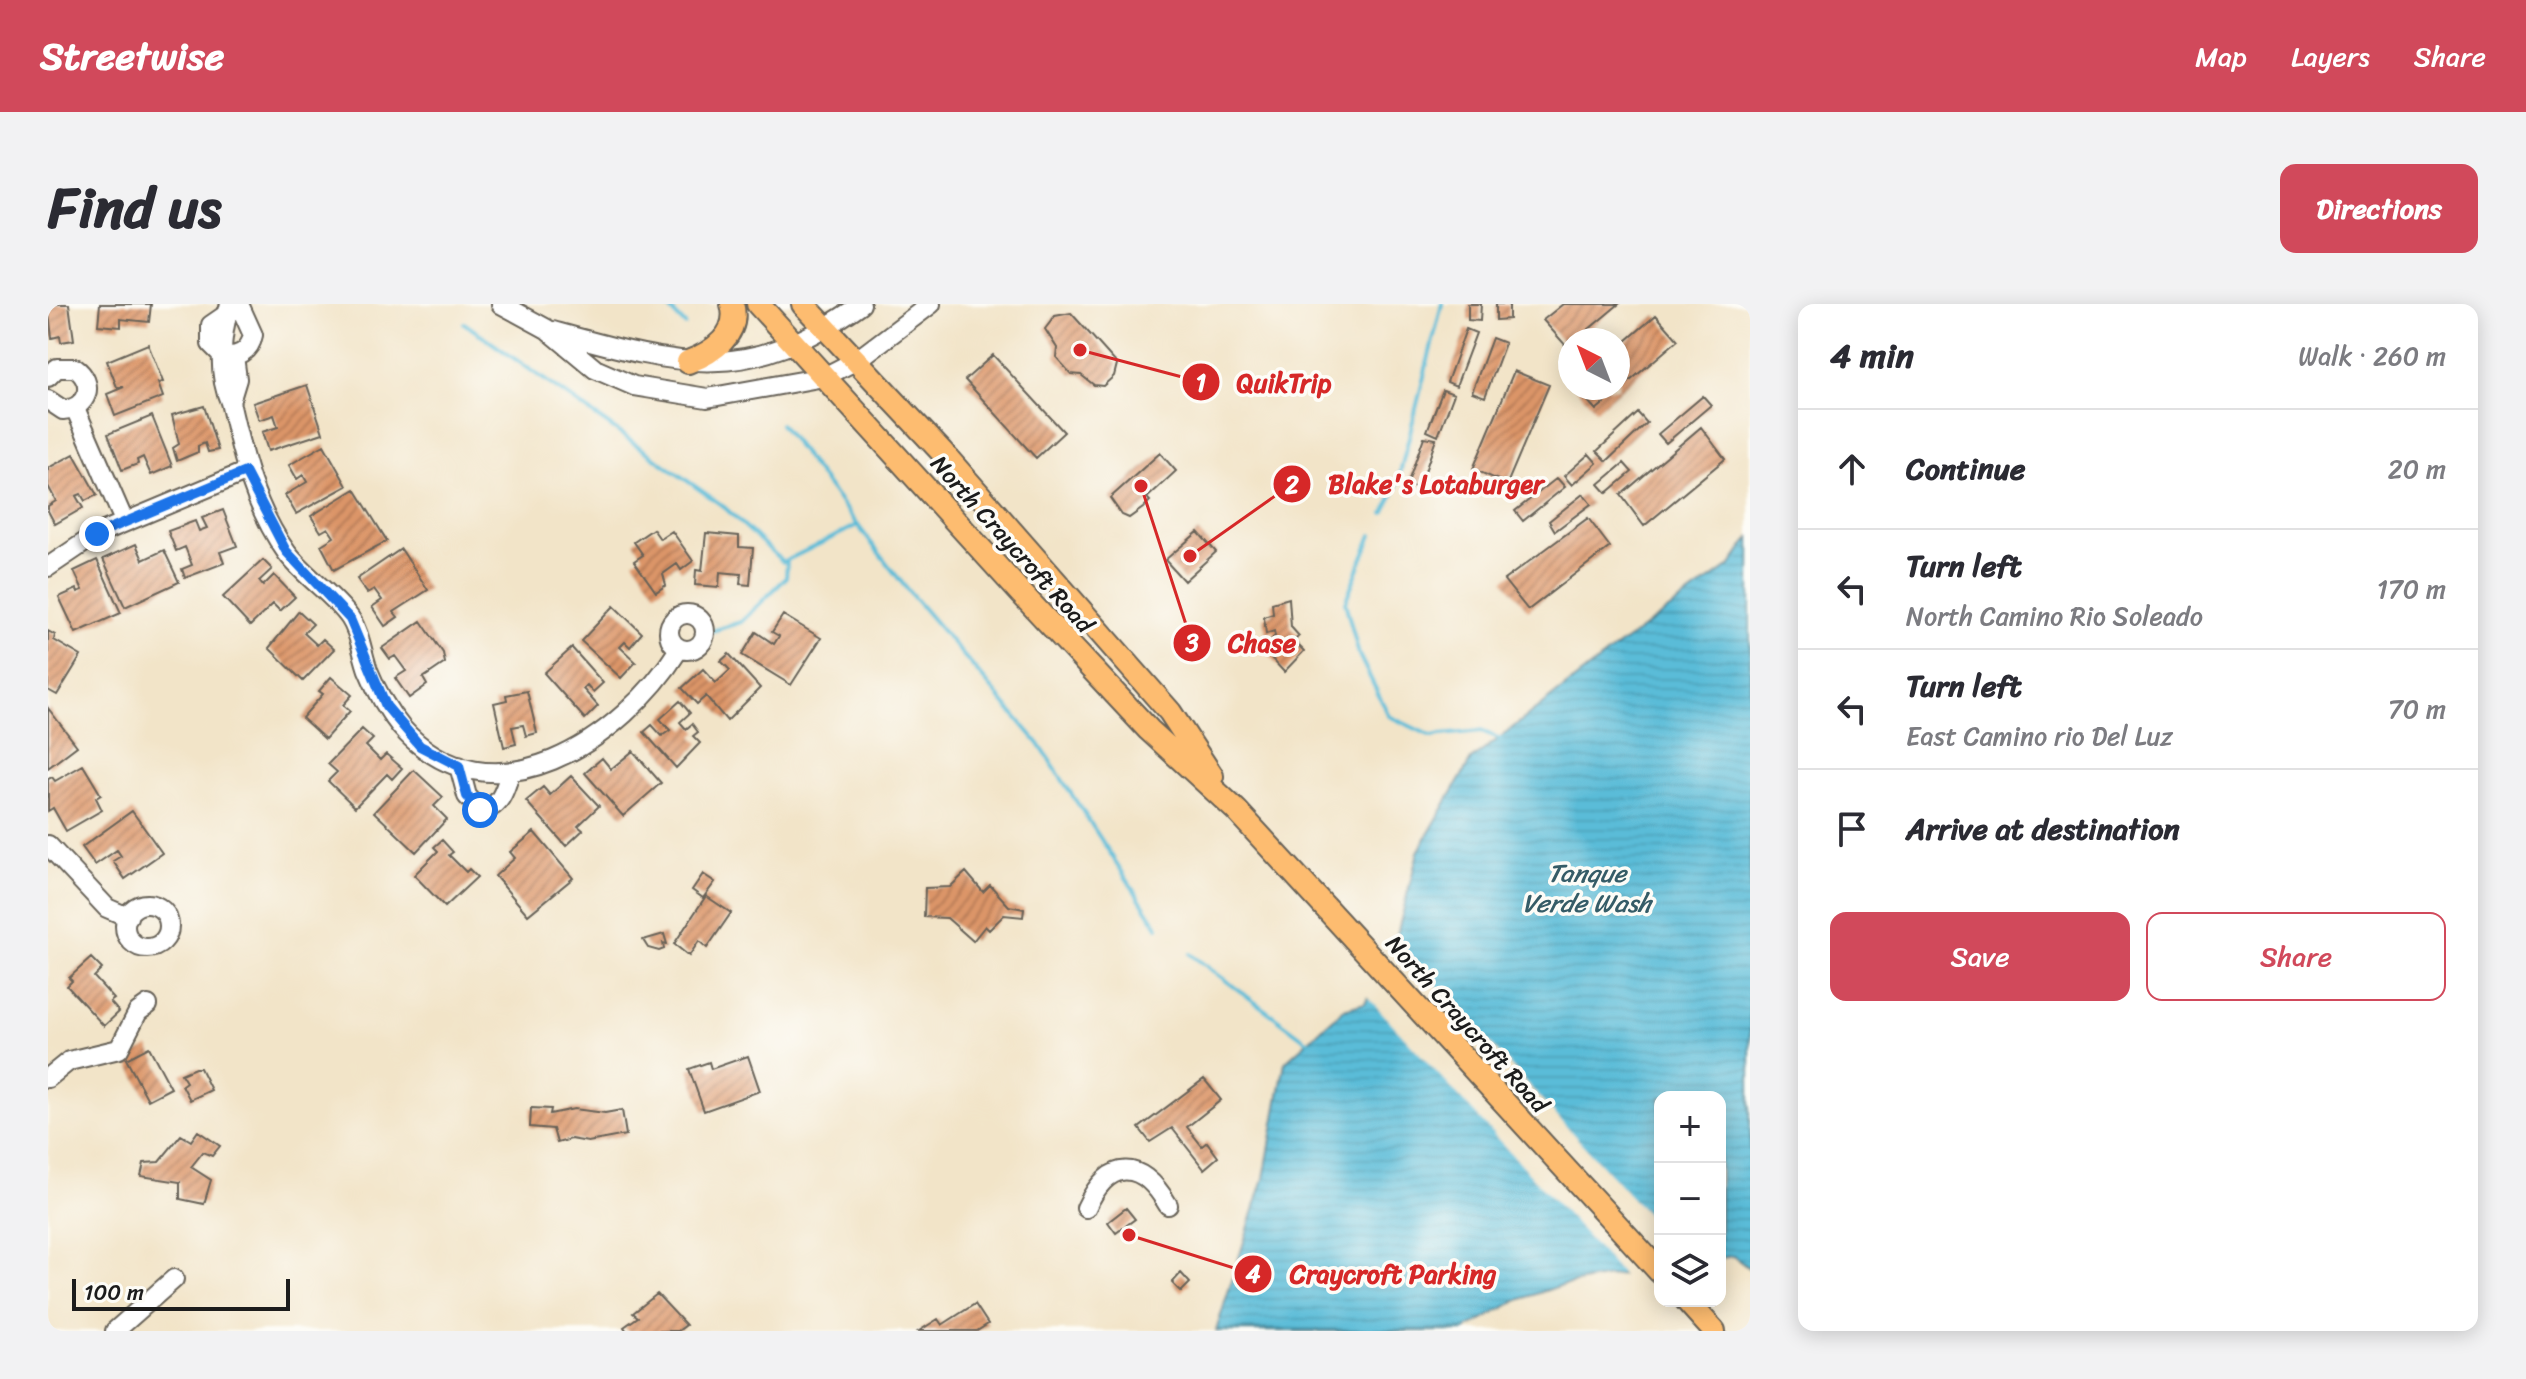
<!DOCTYPE html>
<meta charset="utf-8">
<style>
body{margin:0;font-family:Sriracha,sans-serif;background:#f2f2f3;color:#2b2b33}
.controls{position:absolute;right:24px;bottom:24px;display:grid;overflow:hidden;border-radius:16px;box-shadow:0 4px 20px #0003}
.controls button{width:72px;height:72px;display:grid;place-items:center;padding:0;border:0;border-bottom:2px solid #e1e1e2;background:#fff;color:#2b2b33;font:40px sans-serif}
.compass{position:absolute;left:1510px;top:24px;width:72px;height:72px;border-radius:50%;background:#fff;box-shadow:0 4px 20px #0003;rotate:318deg}
.scale{position:absolute;left:24px;bottom:20px;width:218px;box-sizing:border-box;padding-left:8px;border:4px solid #1c1c1c;border-top:0;font-size:22px;line-height:28px;white-space:nowrap;color:#1c1c1c;-webkit-text-stroke:6px #fdfcf7;paint-order:stroke}
.stop{position:absolute;width:24px;height:24px;margin:-18px;border:6px solid #1a73e8;border-radius:50%;background:#fff}
.stop.end{background:#1a73e8;border-color:#fff;box-shadow:0 2px 8px #0008}
.list{margin:0;padding:0;list-style:none}
h2{display:flex;justify-content:space-between;align-items:center;height:104px;margin:0;padding:0 32px;font-size:34px}
h2 small{font-size:26px;font-weight:400;color:#7c7c81}
.list li{display:grid;grid-template-columns:52px 1fr auto;gap:24px;align-items:center;box-sizing:border-box;height:120px;padding:0 32px;border-top:2px solid #e1e1e2}
.list b{display:block;font-size:30px;white-space:nowrap}
.list p{margin:0;font-size:26px;white-space:nowrap;color:#7c7c81}
.list em{font-size:26px;font-style:normal;color:#7c7c81}
.actions{display:flex;gap:16px;padding:24px 32px}
.actions a{flex:1;padding:18px 0;border:2px solid #d1495b;border-radius:16px;text-align:center;font-size:28px;color:#d1495b}
.actions .main{background:#d1495b;color:#fff}
.icon{flex:none;width:44px;height:44px;fill:none;stroke:currentColor;stroke-width:2;stroke-linecap:round;stroke-linejoin:round}
.map{position:relative;flex:none;width:1702px;height:1027px;overflow:hidden;border-radius:16px}
header{display:flex;align-items:center;gap:48px;box-sizing:border-box;height:112px;padding:0 40px;background:#d1495b;color:#fff}
header strong{font-size:38px}
nav{display:flex;gap:44px;margin-inline-start:auto;font-size:28px}
.intro{display:flex;align-items:center;justify-content:space-between;box-sizing:border-box;height:192px;padding:0 48px}
h1{margin:0;font-size:56px}
.button{padding:20px 36px;border-radius:16px;background:#d1495b;color:#fff;font-size:28px;font-weight:700}
main{display:flex;gap:48px;padding:0 48px}
aside{flex:1;background:#fff;border-radius:16px;box-shadow:0 4px 20px #0003}
.map>svg:first-child{display:block}
.water{fill:url(#water-rules);stroke:#3b6c7a;stroke-width:2}
.pier{fill:#f2e4c8}
.lines{fill:none;stroke-linecap:round;stroke-linejoin:round}
.stream{stroke:#5abcd8;stroke-width:4}
.building{fill:url(#building-hatch)}
.minor-casing{stroke:#676258;stroke-width:22}
.major-casing{stroke:#676258;stroke-width:26}
.minor{stroke:#fff;stroke-width:18}
.major{stroke:#fdbc70;stroke-width:22}
.route{stroke:#1a73e8;stroke-width:10}
.labels{text-anchor:middle;stroke-width:7;stroke-linejoin:round;paint-order:stroke}
.street-label{font-size:24px;fill:#1c1c1c;stroke:#fdfcf7}
.water-label{font-size:26px;font-style:italic;fill:#355c67;stroke:#fdfcf7}
.leader{fill:none;stroke:#d62828;stroke-width:3}
.callout-dot{fill:#d62828;stroke:#fdfcf7;stroke-width:3}
.mark-label{font-size:24px;text-anchor:middle;font-weight:bold;fill:#fff}
.callout-label{font-size:26px;text-anchor:middle;font-weight:bold;fill:#d62828;stroke:#fdfcf7;stroke-width:7;stroke-linejoin:round;paint-order:stroke}
</style>
<header>
<strong>Streetwise</strong>
<nav><a>Map</a><a>Layers</a><a>Share</a></nav>
</header>
<div class="intro"><h1>Find us</h1><a class="button">Directions</a></div>
<main>
<div class="map">
<svg width="1702" height="1027" viewBox="0 0 1702 1027">
<defs>
<pattern id="water-rules" width="6" height="5" patternUnits="userSpaceOnUse" patternTransform="scale(2)"><rect width="6" height="5" fill="#5abcd8"/><path d="M0 2.5h6" fill="none" stroke="#4ea1b9"/></pattern>
<pattern id="building-hatch" width="6" height="6" patternUnits="userSpaceOnUse" patternTransform="scale(2)"><rect width="6" height="6" fill="#dc9568"/><path d="M-1 1l2-2M0 6l6-6M5 7l2-2" fill="none" stroke="#b27955"/></pattern>
</defs>
<rect width="100%" height="100%" fill="#fdfcf7"/>
<filter id="ink" filterUnits="userSpaceOnUse"><feTurbulence type="fractalNoise" baseFrequency=".0125" numOctaves="2"/><feDisplacementMap in="SourceGraphic" scale="16" xChannelSelector="R" yChannelSelector="G"/><feConvolveMatrix kernelMatrix="1 2 1 2 8 2 1 2 1" color-interpolation-filters="sRGB"/></filter>
<filter id="wash" filterUnits="userSpaceOnUse"><feTurbulence type="fractalNoise" baseFrequency=".006" numOctaves="4" result="noise"/><feDisplacementMap in="SourceGraphic" scale="32" xChannelSelector="R" yChannelSelector="G"/><feGaussianBlur stdDeviation="1.8" result="paint"/><feColorMatrix in="noise" values="0 0 0 0 0 0 0 0 0 0 0 0 0 0 0 0 0 1.4 0 .05"/><feComposite in="paint" operator="in"/></filter>
<g filter="url(#wash)">
<rect width="100%" height="100%" fill="#f2e4c8"/>
<path class="water" d="M1702,234V965L1685,952L1672,954V793H1612V964L1511,982L1468,997L1416,1027H1168L1216,874L1237,758L1296,705L1317,699L1349,631L1370,548L1423,456L1566,345L1683,261Z"/>
<path class="pier" d="M1344,632L1612,925V968L1577,974L1317,690Z"/>
<g class="lines">
<path class="stream" d="M617,0L637,21
M416,19L675,202L735,258L810,221
M732,120L861,288L991,440L1110,623
M1336,209L1348,185L1394,0
M1324,231L1297,298L1311,351L1341,412L1383,432L1433,427L1453,435
M664,327L693,318L738,274L739,256
M1142,650L1262,739"/>
</g>
<g id="blocks">
<path class="building" d="M0,0H21L26,36L13,38L12,32L4,34Z
M52,0H103L101,18L73,15V23L50,21Z
M1420,0H1433L1432,17L1420,16Z
M1448,0H1461V15L1448,16Z
M1515,0H1571L1528,36H1522L1519,43L1495,16Z
M1023,9L1069,60L1066,72L1055,82L1046,81L1033,71L1023,70L1008,53L1009,44L997,25L1007,12Z
M1608,11L1630,36L1548,106L1528,84H1570V44Z
M1418,25L1428,29L1408,82L1399,78Z
M1444,34L1457,39L1437,93L1424,88Z
M100,40L115,78L110,79L115,93L67,112L59,90L76,83H69L59,57Z
M945,51L1016,128L988,154L917,76Z
M1466,67L1501,81L1459,180L1425,165Z
M259,81L275,129L220,147L214,128L230,123L226,111L211,116L205,99Z
M1395,86L1406,90L1390,132L1379,127Z
M1655,92L1663,101L1618,139L1610,130Z
M156,102L170,146L160,148L157,139L150,142V148L129,157L125,144L131,140L124,111Z
M1590,109L1599,119L1559,157L1549,147Z
M104,112L124,162L103,171L95,153L89,156L90,160L74,166L60,130Z
M1653,123L1677,155L1596,222L1573,191Z
M1376,133L1388,135L1371,185L1359,181Z
M276,141L299,182L248,210L237,191L259,178L255,171L249,175L241,161Z
M1112,149L1128,167L1099,194L1102,197L1095,204L1081,214L1074,211L1062,194Z
M26,150L49,191L37,197L33,190L28,192L35,204L7,220L0,207V202L8,197L0,182V164Z
M1541,150L1549,159L1524,181L1516,172Z
M1576,159L1584,168L1559,189L1551,180Z
M1509,174L1517,183L1475,217L1467,207Z
M307,185L339,237L286,266L273,241L286,233L280,224L273,228L263,212Z
M1535,190L1543,200L1507,227L1501,217Z
M175,206L189,242L172,248L176,259L137,274L134,265L144,261L137,243L128,247L120,227L147,217L151,227L159,224L154,214Z
M1540,214L1562,243L1480,306L1456,276Z
M605,225L612,235L624,227L645,257L633,266L629,260L615,270L618,281L608,288L586,257L595,251L586,238Z
M1150,228L1168,248L1136,277L1117,256Z
M658,229L691,232V243L705,244L702,281L692,280L693,270L672,268L671,283L647,281L648,266L654,267Z
M88,240L95,256L116,246L131,278L77,303L55,255Z
M353,245L380,286L346,308L350,313L337,322L324,303L334,296L326,285L319,289L309,275Z
M49,256L73,309L28,329L11,293L29,285L30,288L35,286L26,267Z
M215,256L224,265L211,277L215,282L226,271L247,293L232,307L225,300L202,322L175,293Z
M1241,294L1243,323L1251,332L1246,337L1256,347L1236,368L1215,345L1227,332L1226,327L1218,330L1216,313L1225,310L1224,299Z
M566,302L594,329L582,343L577,338L572,343L588,358L573,374L533,337Z
M251,307L265,320L256,329L269,341L275,335L286,345L255,377L221,344Z
M735,311L773,334L743,381L694,351L708,328L726,340L731,332L724,328Z
M373,317L395,349L397,359L375,374L379,381L361,394L347,374L358,367L347,352L342,355L334,344Z
M0,327L7,331L6,336L33,352L9,391L0,386Z
M524,344L555,379L545,388L539,381L535,385L550,402L537,415L496,369Z
M681,350L712,384L679,417L658,392L649,400L634,384L655,365L668,379L682,366L673,357Z
M283,373L304,391L295,401L302,407L277,435L254,414L275,390L271,387Z
M479,387L489,429L478,432L475,421L464,423L468,440L456,443L446,399L459,396L458,391Z
M632,397L642,409L632,418L638,425L644,420L650,428L645,432L652,439L628,464L596,428L604,421L614,432L622,426L612,415Z
M0,404L29,442L0,464Z
M314,425L325,435L318,442L332,456L338,450L354,464L344,475L339,470L307,503L280,477L289,468L280,460Z
M585,447L613,479L575,512L537,469L554,454L563,465Z
M35,461L53,491L48,494L54,506L18,527L5,504L0,507V475L4,473L7,477Z
M366,466L395,493L386,502L399,515L368,548L326,508Z
M523,472L551,502L530,522L535,526L518,542L478,497L495,483L502,491Z
M84,507L114,549L77,575L65,557L73,552L69,546L47,561L34,543Z
M486,528L525,574L480,611L447,572L467,554L462,548Z
M394,536L405,548L401,551L418,568L421,565L429,573L397,603L366,571L390,547L386,543Z
M918,568L935,588L942,581L961,602L976,605L975,613L956,611L941,626L937,622L925,637L899,614L876,613L877,584L902,583Z
M655,570L667,578L655,594L644,586Z
M658,592L683,609L659,644L651,637L641,652L626,640Z
M616,630L619,640L615,639L616,645L611,647L600,644L595,636Z
M43,654L54,665L46,673L66,695L62,698L71,708L56,722L19,682L24,677L21,674Z
M101,743L123,784L100,796L78,755Z
M700,752L712,787L656,807L641,765L661,758L663,765Z
M147,764H152L163,786L142,796L134,781L138,778L133,770Z
M1156,775L1173,796L1139,823L1154,842L1159,838L1170,853L1156,865L1124,824L1102,838L1091,824Z
M483,804L503,805L502,810L526,805L557,809L574,806L578,831L540,838L523,835L509,839L505,825L482,823Z
M150,827L172,842L164,852L155,848L143,863L163,876L156,900L132,895V878L93,872L96,859L111,858L133,831L143,837Z
M1078,904L1087,915L1068,929L1060,918Z
M1133,969L1142,979L1133,988L1124,979Z
M609,990L638,1021L630,1027H579L576,1023L590,1013L585,1009Z
M927,1000L940,1020L929,1027H871L890,1015L894,1021Z"/>
</g>
</g>
<g filter="url(#ink)">
<use href="#blocks" fill-opacity="0" stroke="#676258" stroke-width="2"/>
<g class="lines">
<defs>
<path id="minor" d="M182,0C173,30 169,69 182,98L189,75L186,52
M453,0L499,25L547,65L586,82L659,94L776,73L809,56L883,0
M179,10L163,21V40L174,51C189,55 202,47 205,31L191,0
M505,27C632,62 698,82 813,0
M0,73L9,64H27C48,79 40,104 15,106L0,96
M182,98C194,151 206,203 239,249C257,273 285,290 302,314C312,329 314,349 320,366C328,386 339,406 353,423C443,525 575,435 631,345
M27,104L76,217
M0,263L49,230L197,168
M621 328a18 18 0 1 1 36 0a18 18 0 1 1-36 0Z
M411,462L419,492L432,506C452,505 457,486 462,469
M0,541L59,604L80,613
M77 622a22 22 0 1 1 44 0a22 22 0 1 1-44 0Z
M0,774L21,757L71,745L90,708L100,701
M1038,904C1061,854 1093,855 1120,901
M67,1027L126,975"/>
<path id="major" d="M710,0L972,288L1101,426L1188,506L1612,968
M755,0L894,148L1122,408L1164,472
M640,58C664,49 693,30 684,0
M1639,997L1666,1027"/>
</defs>
<use href="#minor" class="minor-casing"/>
<use href="#major" class="major-casing"/>
<use href="#minor" class="minor"/>
<use href="#major" class="major"/>
</g>
</g>
<g class="lines" filter="url(#ink)">
<path class="route" d="M49,230L197,168L238,247L302,315L338,402L372,442L411,462L419,492L432,506"/>
</g>
<g class="labels">
<g class="street-label">
<text transform="translate(964 240) rotate(48)" y="8">North Craycroft Road</text>
<text transform="translate(1419 720) rotate(48)" y="8">North Craycroft Road</text>
</g>
<g class="water-label">
<text x="1539" y="578">Tanque<tspan x="1539" dy="30">Verde Wash</tspan></text>
</g>
</g>
<path class="leader" d="M1032 46L1153 78M1142 252L1244 180M1093 182L1144 339M1081 931L1205 970"/>
<g class="callout-dot">
<circle cx="1032" cy="46" r="8"/>
<circle cx="1142" cy="252" r="8"/>
<circle cx="1093" cy="182" r="8"/>
<circle cx="1081" cy="931" r="8"/>
<circle cx="1153" cy="78" r="20"/>
<circle cx="1244" cy="180" r="20"/>
<circle cx="1144" cy="339" r="20"/>
<circle cx="1205" cy="970" r="20"/>
</g>
<g class="mark-label">
<text x="1153" y="87">1</text>
<text x="1244" y="189">2</text>
<text x="1144" y="347">3</text>
<text x="1205" y="978">4</text>
</g>
<g class="callout-label">
<text x="1236" y="88">QuikTrip</text>
<text x="1388" y="189">Blake's Lotaburger</text>
<text x="1214" y="348">Chase</text>
<text x="1345" y="979">Craycroft Parking</text>
</g>
</svg>
<div class="controls">
<button>+</button>
<button>−</button>
<button><svg class="icon" aria-label="layers" viewBox="0 0 24 24"><path d="M12 4l9 5-9 5-9-5zM3 14l9 5 9-5"/></svg></button>
</div>
<svg class="compass" viewBox="-18 -18 36 36"><path d="M0-13l5 13h-10z" fill="#e53935"/><path d="M0 13l5-13h-10z" fill="#7c7c81"/></svg>
<div class="scale">100 m</div>
<div class="stop" style="left:432px;top:506px"></div>
<div class="stop end" style="left:49px;top:230px"></div>
</div>
<aside>
<h2>4 min<small>Walk · 260 m</small></h2>
<ul class="list">
<li><svg class="icon" aria-label="ahead" viewBox="0 0 24 24"><path d="M12 20V5M6 11l6-6 6 6"/></svg><div><b>Continue</b></div><em>20 m</em></li>
<li><svg class="icon" aria-label="left" viewBox="0 0 24 24"><path d="M17 20v-9H6M10 6l-5 5 5 5"/></svg><div><b>Turn left</b><p>North Camino Rio Soleado</p></div><em>170 m</em></li>
<li><svg class="icon" aria-label="left" viewBox="0 0 24 24"><path d="M17 20v-9H6M10 6l-5 5 5 5"/></svg><div><b>Turn left</b><p>East Camino rio Del Luz</p></div><em>70 m</em></li>
<li><svg class="icon" aria-label="arrive" viewBox="0 0 24 24"><path d="M6 21V4h12l-3 4 3 4H6"/></svg><div><b>Arrive at destination</b></div></li>
</ul>
<div class="actions"><a class="main">Save</a><a>Share</a></div>
</aside>
</main>
